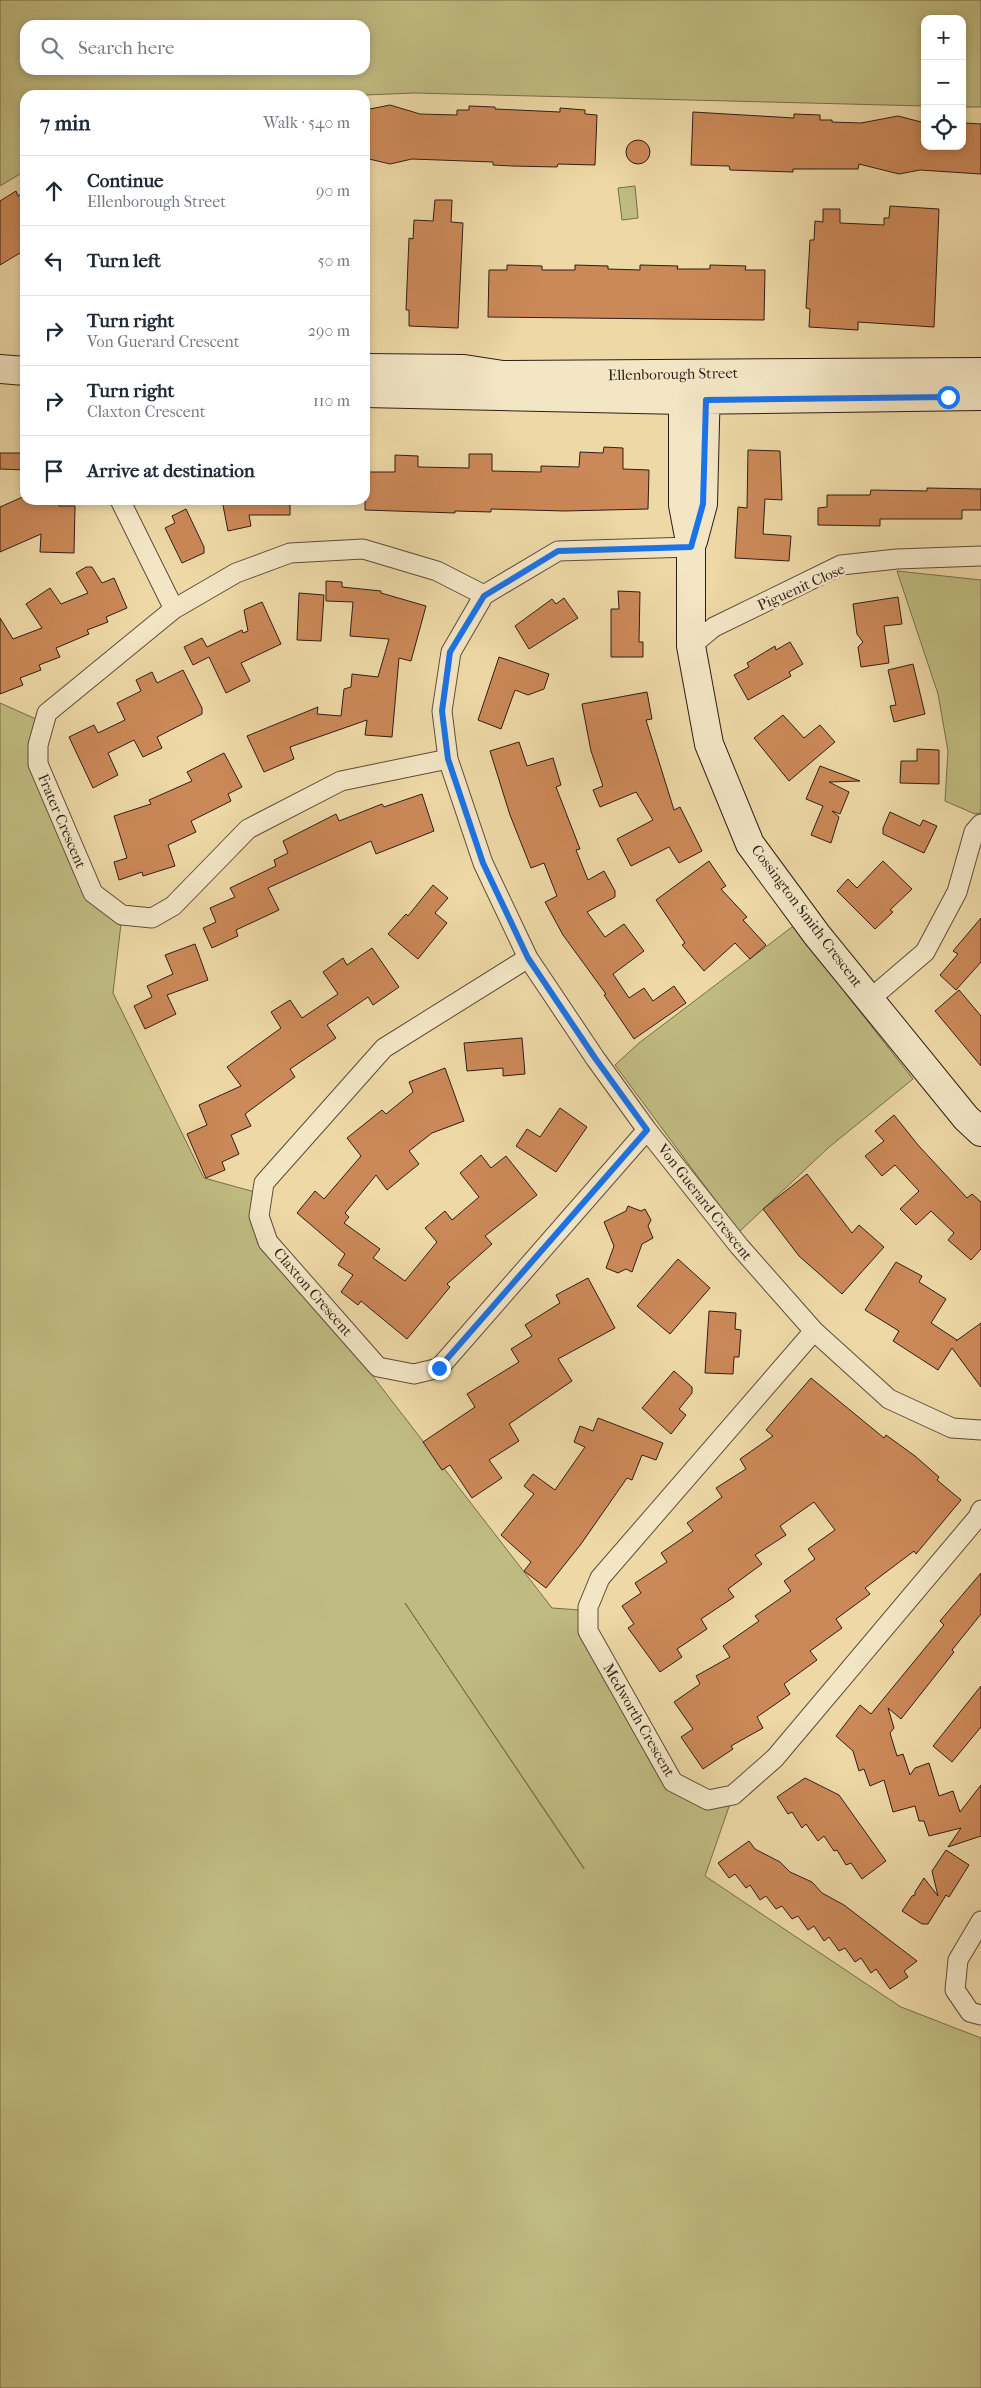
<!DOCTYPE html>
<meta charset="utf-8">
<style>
body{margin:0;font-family:"IM FELL French Canon",serif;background:#f2f2f3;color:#1f2937}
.controls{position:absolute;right:15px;top:15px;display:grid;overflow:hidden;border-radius:10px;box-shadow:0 2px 8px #0003}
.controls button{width:45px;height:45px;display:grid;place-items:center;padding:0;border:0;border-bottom:1px solid #e0e1e3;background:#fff;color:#1f2937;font:25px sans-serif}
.stop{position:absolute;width:15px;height:15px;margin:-11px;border:4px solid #1a73e8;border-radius:50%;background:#fff}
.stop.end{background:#1a73e8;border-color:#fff;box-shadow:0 1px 5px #0008}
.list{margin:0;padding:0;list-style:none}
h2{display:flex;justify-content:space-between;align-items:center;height:65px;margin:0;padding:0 20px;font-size:21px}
h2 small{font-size:16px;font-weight:400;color:#747a83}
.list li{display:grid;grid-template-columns:32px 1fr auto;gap:15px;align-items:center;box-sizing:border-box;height:70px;padding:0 20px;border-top:1px solid #e0e1e3}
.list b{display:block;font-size:19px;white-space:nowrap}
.list p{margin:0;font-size:16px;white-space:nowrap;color:#747a83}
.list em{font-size:16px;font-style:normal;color:#747a83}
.icon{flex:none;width:28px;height:28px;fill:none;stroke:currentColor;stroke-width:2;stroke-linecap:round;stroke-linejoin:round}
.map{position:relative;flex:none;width:981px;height:2388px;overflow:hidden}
.search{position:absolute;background:#fff;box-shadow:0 2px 8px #0003;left:20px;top:20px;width:350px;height:55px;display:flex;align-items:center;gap:12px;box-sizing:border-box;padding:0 18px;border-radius:15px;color:#747a83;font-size:19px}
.panel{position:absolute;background:#fff;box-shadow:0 2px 8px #0003;left:20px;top:90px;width:350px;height:415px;border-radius:15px}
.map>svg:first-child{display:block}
.green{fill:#c0bc81;stroke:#786d4c;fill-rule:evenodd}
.building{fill:#cb8858;stroke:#2f1e16}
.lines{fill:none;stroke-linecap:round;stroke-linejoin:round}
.street-casing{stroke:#5e4c3a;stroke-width:21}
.secondary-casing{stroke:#2f1e16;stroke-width:30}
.street{stroke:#f3e6c5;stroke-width:19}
.secondary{stroke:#f3e6c5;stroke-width:28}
.route{stroke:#1a73e8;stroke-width:6}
.labels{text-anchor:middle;stroke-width:5;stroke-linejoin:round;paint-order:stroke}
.street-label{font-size:15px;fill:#2f1e16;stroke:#f3e6c5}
</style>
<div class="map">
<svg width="981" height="2388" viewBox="0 0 981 2388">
<rect width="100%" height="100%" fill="#edd8a6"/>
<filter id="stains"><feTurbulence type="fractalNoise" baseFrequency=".004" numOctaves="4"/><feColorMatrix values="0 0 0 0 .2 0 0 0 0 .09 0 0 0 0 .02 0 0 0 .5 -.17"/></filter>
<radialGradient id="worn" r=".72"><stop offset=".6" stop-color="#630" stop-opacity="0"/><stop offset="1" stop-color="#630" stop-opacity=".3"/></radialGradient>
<path class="green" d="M0,0H981V107H962V19H925V106L415,93L365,95H25V171L0,186ZM25,25H365V70H25Z
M635,186L638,218L622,220L618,188Z
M897,571L981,580V813L975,814L945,801L948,751L938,694Z
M0,703L36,719L38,764L93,893L122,915L113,993L204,1178L262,1194L269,1242L552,1608L580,1610L673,1782L702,1797L733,1795L705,1876L901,2007L981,2038V2388H0ZM405,1603L584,1868V1869Z
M796,924L850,999L913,1079L828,1148L739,1232L615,1065L639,1043Z"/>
<path class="building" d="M390,105L420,114L457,115V110H469V106L495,107V109L560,112V108L585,110V114L597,115L595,165L558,164L557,167L512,166L493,165V162L412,159L390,164L365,158V110Z
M693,112L794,118V114L820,115V120H832V122L861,123L898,116L925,123V146H964L965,123L981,124V174L920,170L899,174L859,164L858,169H793V172L730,170L729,166L691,165Z
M626 152a12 12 0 1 1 24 0a12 12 0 1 1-24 0Z
M16,191L18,196L25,192V250L0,265V201Z
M435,200H452L451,222L463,223L458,328L409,326V310H406L409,238L413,239L414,220L433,221Z
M890,206L939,209L934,327L858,322V330L809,327L810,309L806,308L810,240H814L815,221L823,222V209H840V223L884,225V218H889Z
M507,265L542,266V270H575V265L608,266V269L640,270V265L678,266L677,269H710V265L746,266L745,270H765L764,320L488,317L489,270H507Z
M604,447L623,448V469L649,470L648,509L565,511L491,509V512L455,511V513L365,510V472H395V455L418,456V467L469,468V454H492V471L541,472V466L579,467L580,452L603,453Z
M748,450L780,451L782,500L765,499L763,534L791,536L789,561L735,558L738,507L747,508Z
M0,453H25V470L0,469Z
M927,488L981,489V510H962V519H880V526L818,525V508L827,507V495H870L871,490L927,491Z
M25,496V500H59V506H75L74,553L40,552L41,534L0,552V507Z
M222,500H290V515H249L251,526L228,531Z
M186,509L204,547V553L182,563L165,528L175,523L172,516Z
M86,567H92L102,583L114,578L127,608L106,617L108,622L87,630L89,634L56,648L60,657L39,665L41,670L20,678L23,685L0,694V618L13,639L42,628L26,604L50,588L61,604L88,593L76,573Z
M326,581L342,582V587L381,591V593L426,606L411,661L399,658L392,737L365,735L367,720L290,747L294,759L264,772L247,736L318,707L317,714L341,716L344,689L351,687L352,674L378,677L389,639L350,636L353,602L326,601Z
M618,591L640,592L639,642H643V657H611V609H619Z
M299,593L324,595L321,641L297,640Z
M898,597L902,624L884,626L889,663L861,667L858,647L863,642L857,634L853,604Z
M564,598L578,618L529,649L515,626L552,599L556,604Z
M262,602L281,644L241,663L250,681L226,693L209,657L193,665L184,647L202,638L207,647L242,630L243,633L248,631L244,610Z
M790,642L803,664L789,672L791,676L748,700L734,675L749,667L747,663L775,646L776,650Z
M499,657L549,674L544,689L528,695L515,690L501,729L478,720Z
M913,664L925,714L894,722L890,706L896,705L888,670Z
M183,670L202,708V714L157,737L162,748L143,757L134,740L108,753L118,775L93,788L69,737L94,725L98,733L125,720L117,703L141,691L136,680L152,672L157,683Z
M647,692L652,719L646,720L674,810L680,807L702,851L679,863L669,847L631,866L617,839L653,820L636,792L600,807L593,790L603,786L591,751L582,704Z
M783,715L804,738L820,725L835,742L789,781L754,738Z
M519,742L527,766L553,758L561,785L556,787L580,849L576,850L588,880L604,871L615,891V897L587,912L605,937L624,924L644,951L613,974L629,998L644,988L653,1001L674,986L686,1003L634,1039L604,995L606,994L563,935L545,902L557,896L544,863L531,868L510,815L490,751Z
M917,749L939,750V784L900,783L901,761H917Z
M224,753L242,787L228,794L231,801L191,821L196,832L168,845L175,866L143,876L142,872L119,880L114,862L127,858L114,816L151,804L149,800L192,781L187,772Z
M820,766L860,781L829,782L849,792L840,814L832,811L839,817L831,843L811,835L823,806L806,799Z
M422,794L434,831L376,854L371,841L268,888L279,910L236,930L238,936L212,948L203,928L216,922L210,908L235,897L230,888L276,866L274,860L288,853L283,841L336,814L339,821L382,804L384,807Z
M890,812L920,826L923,820L937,826L924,853L883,834V828Z
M709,861L726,886L721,889L747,917L743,920L766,945L750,959L735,943L704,971L682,945L685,943L656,900Z
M883,861L912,889L890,910L893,912L875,929L837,891L848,879L857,888Z
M433,885L448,898L435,913L447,923L418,959L388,934L406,914L408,916Z
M981,918V962L956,990L940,975L958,954L953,951Z
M195,944L208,980L167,995L176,1014L145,1029L134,1006L152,997L147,986L173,974L165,955Z
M372,948L399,987L373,1005L368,997L327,1025L336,1038L290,1069L295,1077L245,1114L251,1126L231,1135L239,1154L222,1162L225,1170L206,1178L187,1134L207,1125L199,1105L241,1086L227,1067L281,1028L271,1012L290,1000L302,1018L338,994L323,972L343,958L347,965Z
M959,990L981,1016V1066L935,1011Z
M522,1038L525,1074L503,1076V1068L467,1071L464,1043Z
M445,1068L464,1121L432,1133L409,1151L419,1164L387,1190L376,1175L345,1213L349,1217L344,1223L380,1249L373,1258L405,1281L437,1242L425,1228L445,1211L452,1220L479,1197L460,1173L481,1155L491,1168L506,1156L537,1195L485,1236L492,1244L447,1284L450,1287L407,1339L361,1301L358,1305L341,1292L353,1275L338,1265L345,1254L297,1213L315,1191L324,1199L361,1156L347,1138L382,1110L386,1114L413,1092L409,1082Z
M560,1108L587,1127L556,1172L516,1146L527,1129L540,1137Z
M894,1115L918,1145L967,1198L972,1194L981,1202V1249L971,1260L948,1240L954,1233L931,1211L916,1225L900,1209L919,1191L895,1165L882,1176L865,1156L884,1141L875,1131Z
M807,1174L852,1233L859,1225L884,1247L842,1294L799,1256L763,1209Z
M628,1206L641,1211L645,1209L651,1220L648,1226L653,1238L642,1244L632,1272L626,1269L618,1273L606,1268L614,1246L604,1222L626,1211Z
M678,1259L710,1288L670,1334L637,1306Z
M896,1262L922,1276L919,1282L946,1299L931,1323L957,1340L956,1341L981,1323V1387L952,1348L938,1370L893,1341L899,1331L865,1310Z
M588,1278L615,1328L558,1359L572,1381L509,1424L519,1441L489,1460L502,1478L472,1498L450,1465L442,1470L423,1442L475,1407L467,1394L519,1362L511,1349L532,1336L525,1325L560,1303L556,1295Z
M709,1311L736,1313L735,1329L741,1330L739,1357H734L733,1374L705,1373Z
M674,1371L692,1387V1393L679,1409L686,1415L671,1434L642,1408Z
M811,1378L884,1438L886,1435L915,1456L939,1477L937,1480L961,1500L916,1554L914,1551L865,1588L870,1594L836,1619L842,1628L810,1651L817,1660L784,1684L790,1694L757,1717L763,1728L731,1746L733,1749L703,1769L681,1737L693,1729L674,1702L700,1684L696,1676L730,1657L723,1646L759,1621L755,1616L791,1591L784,1581L815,1559L808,1549L835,1530L814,1502L780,1526L786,1535L755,1555L762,1564L728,1589L734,1597L701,1619L707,1629L677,1649L682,1657L660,1672L628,1628L634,1624L622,1606L641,1593L635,1583L667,1562L661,1553L693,1531L687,1523L722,1497L716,1488L746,1469L740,1459L773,1436L766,1430Z
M598,1418L663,1443L656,1460L642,1455L632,1480L627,1478L581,1544L546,1588L524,1571L531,1562L501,1535L534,1494L524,1486L533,1474L555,1490L585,1447L574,1442L580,1426L593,1431Z
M981,1573V1614L952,1650L954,1652L901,1719L888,1708L894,1728L890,1733L897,1756L903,1754L910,1775L915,1768L929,1763L939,1796L953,1791L960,1812L981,1785V1836L948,1847L961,1828L929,1836L924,1821H919L915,1806L893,1812L884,1780L870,1786L864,1769L859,1771L853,1751L836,1736L860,1705L871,1714L944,1625L940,1621Z
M981,1686V1727L952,1762L933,1746Z
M805,1778L839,1795L886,1861L862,1879L851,1863L846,1865L837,1850L834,1851L824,1836L818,1841L806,1824L802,1828L792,1812L788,1814L777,1797Z
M749,1841L755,1849L780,1862L790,1872L812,1882L822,1893L844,1905L917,1961L904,1971L908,1977L890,1989L876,1969L871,1973L861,1958L855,1962L845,1948L839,1951L829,1937L824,1941L814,1926L808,1930L798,1916L792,1919L782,1906L776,1909L766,1896L760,1900L750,1885L746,1888L735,1874L729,1878L718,1863Z
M946,1850L969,1865L949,1897L946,1895L928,1924H922L902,1911L912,1896L915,1895V1892L924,1878L938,1896L932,1871Z"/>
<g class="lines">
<defs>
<path id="street" d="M120,500L174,609
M691,547L558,551L484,595L451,652L442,711L448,759L483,863L528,958L595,1058L647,1130L739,1246L814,1331L889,1399L952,1428L981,1430
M691,646L714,627L841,565L897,559L981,556
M448,759L341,781L248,829L173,906L152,918L122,915L93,893L38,764V745L47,713L174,609L236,573L290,553L363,549L437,571L484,595
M528,958L384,1048L264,1183L259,1216L268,1242L378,1367L414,1374L439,1368L647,1130
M870,999L925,952L957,892L974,832L981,824
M814,1331L600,1578L588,1607V1631L673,1782L708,1800L733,1795L775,1758L978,1517L981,1510
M981,1921L958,1960L955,1990L970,2012L981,2015"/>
<path id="secondary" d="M365,368L464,369L503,375L981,372
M0,369L25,371
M683,374V505L691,547V646L709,744L750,844L817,935L966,1118L981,1132
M365,393L683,400L981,396
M693,541L703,504L706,383"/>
</defs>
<use href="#street" class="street-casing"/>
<use href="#secondary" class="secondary-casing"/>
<use href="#street" class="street"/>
<use href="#secondary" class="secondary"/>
</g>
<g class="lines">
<path class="route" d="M439,1368L647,1130L595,1058L528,958L483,863L448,759L442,711L450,652L484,596L558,551L691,547L703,504L706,400L948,397"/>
</g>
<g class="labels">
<g class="street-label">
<text transform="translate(673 374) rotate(-1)" y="5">Ellenborough Street</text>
<text transform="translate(801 587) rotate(-24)" y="5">Piguenit Close</text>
<text transform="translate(62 821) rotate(67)" y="5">Frater Crescent</text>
<text transform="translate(807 916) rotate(53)" y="5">Cossington Smith Crescent</text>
<text transform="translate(705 1202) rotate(52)" y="5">Von Guerard Crescent</text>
<text transform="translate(313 1292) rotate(49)" y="5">Claxton Crescent</text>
<text transform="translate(639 1720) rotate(60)" y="5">Medworth Crescent</text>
</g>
</g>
<rect width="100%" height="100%" filter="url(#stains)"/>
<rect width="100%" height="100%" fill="url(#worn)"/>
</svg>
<div class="controls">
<button>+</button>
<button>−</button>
<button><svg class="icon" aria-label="locate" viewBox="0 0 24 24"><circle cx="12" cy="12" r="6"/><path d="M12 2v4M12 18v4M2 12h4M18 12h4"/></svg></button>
</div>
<div class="stop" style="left:948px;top:397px"></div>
<div class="stop end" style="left:439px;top:1368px"></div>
<div class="search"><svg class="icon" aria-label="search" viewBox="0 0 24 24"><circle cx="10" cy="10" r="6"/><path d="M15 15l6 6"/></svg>Search here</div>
<section class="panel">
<h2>7 min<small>Walk · 540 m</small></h2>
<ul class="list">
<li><svg class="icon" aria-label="ahead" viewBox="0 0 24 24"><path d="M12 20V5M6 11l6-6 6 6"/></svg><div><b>Continue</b><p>Ellenborough Street</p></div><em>90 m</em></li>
<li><svg class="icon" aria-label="left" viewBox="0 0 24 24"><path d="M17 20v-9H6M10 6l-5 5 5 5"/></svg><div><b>Turn left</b></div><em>50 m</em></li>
<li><svg class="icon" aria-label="right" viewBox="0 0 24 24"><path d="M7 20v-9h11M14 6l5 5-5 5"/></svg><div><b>Turn right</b><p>Von Guerard Crescent</p></div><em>290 m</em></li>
<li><svg class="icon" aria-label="right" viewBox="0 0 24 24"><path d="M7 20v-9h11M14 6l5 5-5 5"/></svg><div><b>Turn right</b><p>Claxton Crescent</p></div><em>110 m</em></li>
<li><svg class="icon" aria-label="arrive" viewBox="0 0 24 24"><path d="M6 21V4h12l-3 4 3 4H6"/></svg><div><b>Arrive at destination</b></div></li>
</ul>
</section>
</div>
